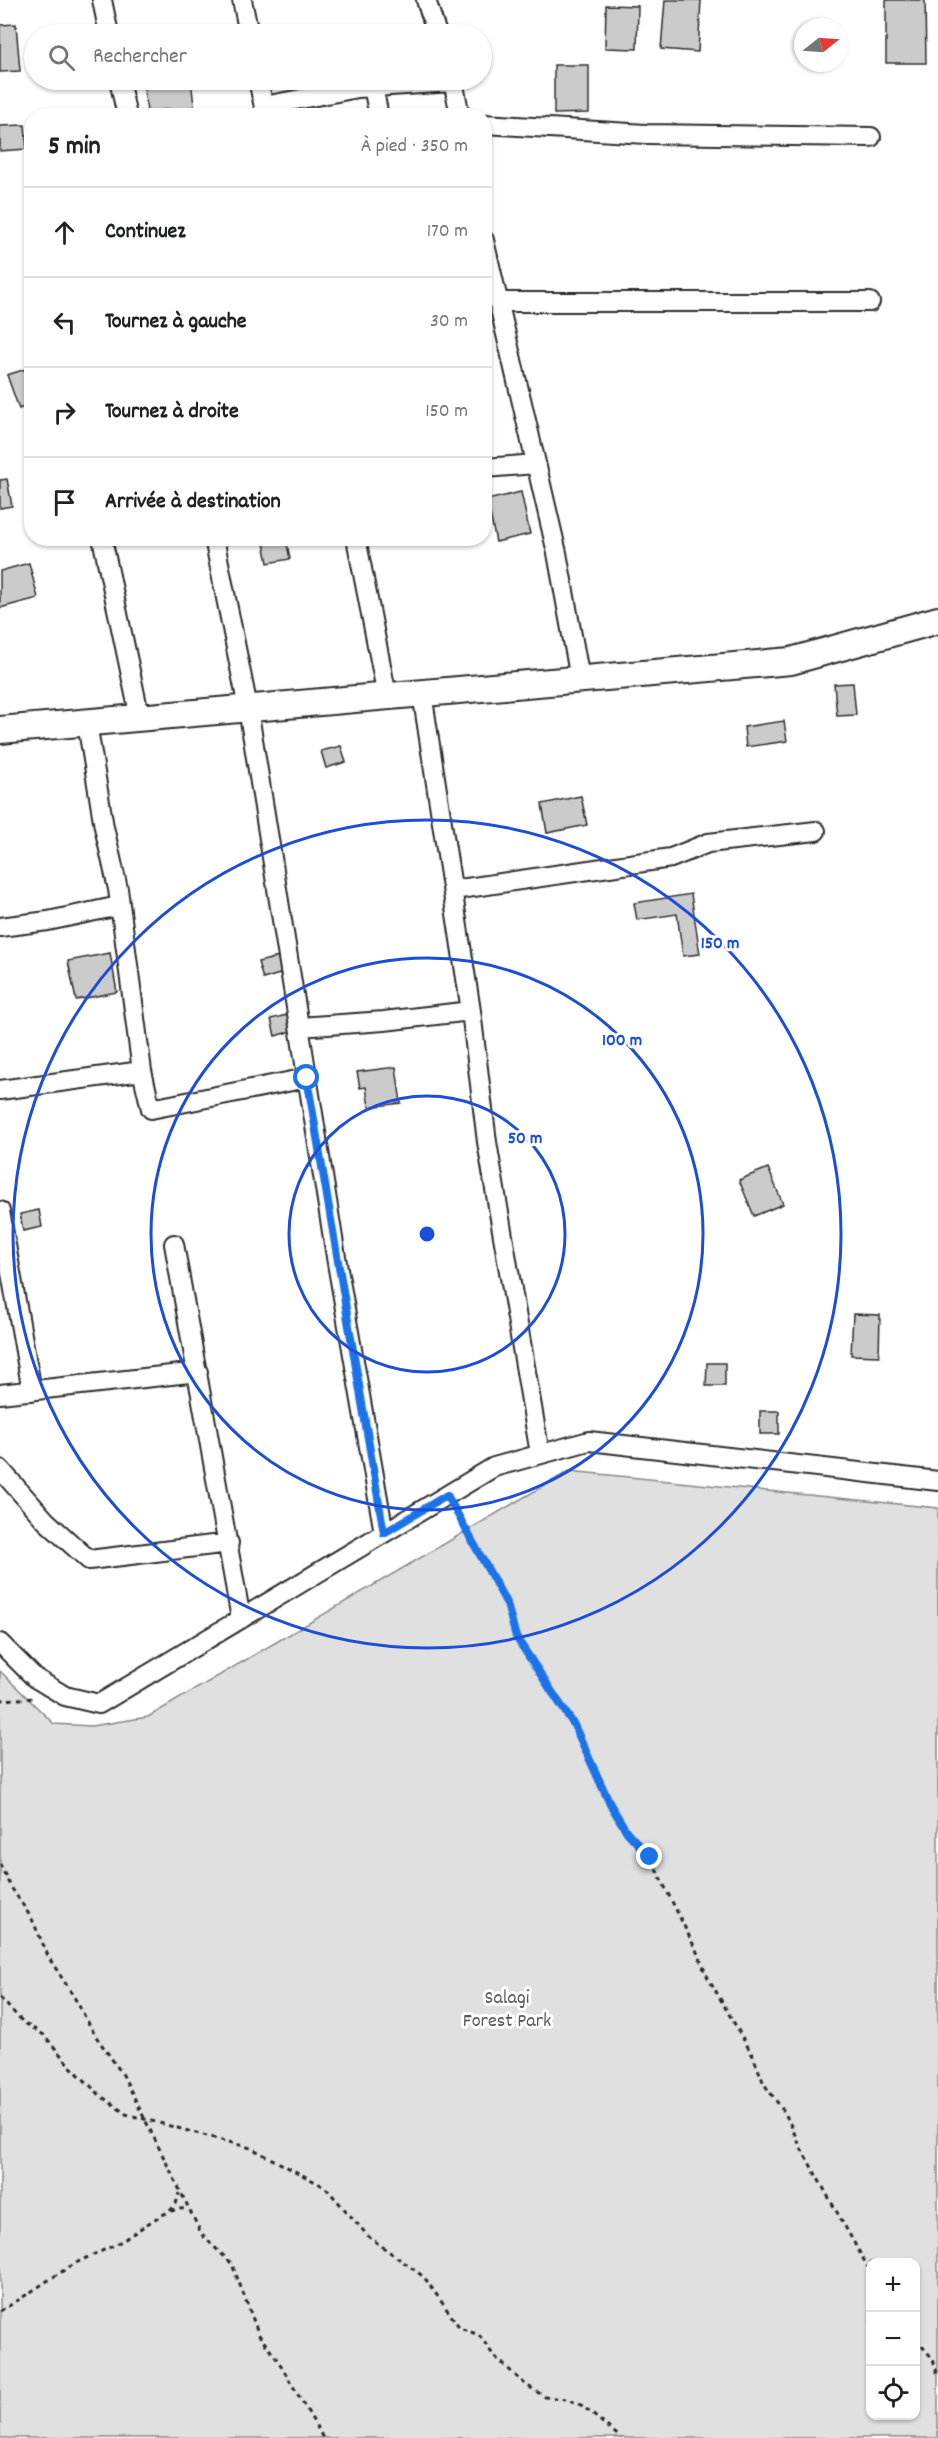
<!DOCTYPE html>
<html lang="fr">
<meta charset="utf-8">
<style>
body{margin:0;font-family:Dekko,sans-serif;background:#f6f6f6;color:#202124}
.controls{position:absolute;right:18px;bottom:18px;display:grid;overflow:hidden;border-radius:12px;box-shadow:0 2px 4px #0004}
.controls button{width:54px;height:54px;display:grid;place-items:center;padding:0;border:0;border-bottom:2px solid #e0e0e0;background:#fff;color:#202124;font:30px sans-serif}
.compass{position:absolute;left:794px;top:18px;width:54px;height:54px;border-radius:50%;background:#fff;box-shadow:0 2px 4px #0004;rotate:73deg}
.stop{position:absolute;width:18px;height:18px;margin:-14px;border:4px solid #1a73e8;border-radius:50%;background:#fff}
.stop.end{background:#1a73e8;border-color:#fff;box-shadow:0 2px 6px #0008}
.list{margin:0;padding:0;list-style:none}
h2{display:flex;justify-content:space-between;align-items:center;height:78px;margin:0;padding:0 24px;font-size:26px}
h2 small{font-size:20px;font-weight:400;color:#757577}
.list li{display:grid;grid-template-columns:39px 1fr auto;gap:18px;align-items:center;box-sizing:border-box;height:90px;padding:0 24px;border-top:2px solid #e0e0e0}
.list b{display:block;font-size:22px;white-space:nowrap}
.list em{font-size:20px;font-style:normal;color:#757577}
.icon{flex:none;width:33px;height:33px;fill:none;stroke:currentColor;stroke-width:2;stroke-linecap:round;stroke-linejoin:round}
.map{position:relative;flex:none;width:938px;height:2438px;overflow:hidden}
.search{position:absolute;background:#fff;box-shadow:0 2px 4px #0004;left:24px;top:24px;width:468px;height:66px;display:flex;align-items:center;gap:15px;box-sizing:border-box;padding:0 21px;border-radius:33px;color:#757577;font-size:22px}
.panel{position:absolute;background:#fff;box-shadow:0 2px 4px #0004;left:24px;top:108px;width:468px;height:438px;border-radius:24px}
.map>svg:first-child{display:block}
.green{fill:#e0e0e0;stroke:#868686;stroke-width:1.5;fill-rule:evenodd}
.building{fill:#cbcbcb;stroke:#2b2b2b;stroke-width:1.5}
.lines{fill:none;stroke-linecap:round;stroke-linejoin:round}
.street-casing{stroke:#2b2b2b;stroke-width:22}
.secondary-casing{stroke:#2b2b2b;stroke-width:30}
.path{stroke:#2b2b2b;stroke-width:3;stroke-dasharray:4.5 4.5;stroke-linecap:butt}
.street{stroke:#fff;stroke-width:18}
.secondary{stroke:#fff;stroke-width:26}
.route{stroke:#1a73e8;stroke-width:8}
.ring{fill:none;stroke:#1d4ed8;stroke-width:3}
.labels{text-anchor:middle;stroke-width:6;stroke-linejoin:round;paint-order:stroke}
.park-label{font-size:20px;fill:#585858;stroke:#fff}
.centre{fill:#1d4ed8;stroke:#fff;stroke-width:3}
.ring-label{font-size:18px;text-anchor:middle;font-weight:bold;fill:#1d4ed8;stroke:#fff;stroke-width:6;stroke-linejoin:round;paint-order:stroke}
</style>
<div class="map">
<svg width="938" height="2438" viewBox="0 0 938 2438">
<rect width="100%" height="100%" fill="#fff"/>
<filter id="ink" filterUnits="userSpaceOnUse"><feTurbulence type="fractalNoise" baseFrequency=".0167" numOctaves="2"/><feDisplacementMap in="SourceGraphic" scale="12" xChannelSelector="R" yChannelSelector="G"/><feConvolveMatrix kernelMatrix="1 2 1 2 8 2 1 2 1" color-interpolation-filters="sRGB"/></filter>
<g filter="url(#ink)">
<path class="green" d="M569,1471L938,1508V2438H0V1671L54,1724L91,1726L148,1717ZM870,2262H916V2416H870Z"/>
<path class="building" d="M665,0H701L698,52L661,49Z
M886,0H925L926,63H886Z
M606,5L638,6L637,49L605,48Z
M16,24L20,71L0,72V25Z
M554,65H589V113L554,114Z
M161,80H191L195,114L171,116L170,109L147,112L144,87L161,85Z
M25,125L27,149L0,151V126Z
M32,367V404L19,409L7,375Z
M7,479L12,506L0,508V480Z
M521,492L530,534L496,542L487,500Z
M263,538H286L290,559L268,563Z
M29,563L38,598L0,608V571Z
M853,683L856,715L837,716L834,684Z
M784,721L787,741L746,747L744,727Z
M341,746L346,762L326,768L321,751Z
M581,796L587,825L547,833L542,804Z
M691,894L700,954L683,956L677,914L637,920L634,903Z
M110,953L117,992L76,1000L68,961Z
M279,957L283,973L263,979L258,962Z
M291,1014L295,1030L275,1036L271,1019Z
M396,1067L401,1103L369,1107L366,1087L360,1088L357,1072Z
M768,1168L783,1204L754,1216L739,1180Z
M39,1210L42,1227L23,1231L20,1214Z
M853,1314L880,1315L879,1356L851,1355Z
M707,1363H725V1386H706Z
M760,1411H779V1434H760Z"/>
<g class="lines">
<defs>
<path id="street" d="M102,0L109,34
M242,0L249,34
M426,0L437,34
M119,80L127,116
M258,80L266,116
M453,80L460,116
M373,87L379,116
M264,106L358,88L453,82
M484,124L646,134L871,137
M484,240L557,553L580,679
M498,302H870
M484,468L536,464
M102,538L140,718
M214,538L248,708L337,1263L384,1533
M356,538L387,696
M422,693L471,1011L487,1142L540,1454
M87,723L104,827L118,889L142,1071L151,1109L307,1078
M453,890L671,858L708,843L816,831
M0,927L48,921L119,906
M299,1027L384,1021L471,1011
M0,1090L142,1071
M0,1211L32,1391
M174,1244L241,1619
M0,1394L198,1372
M0,1469L46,1521L89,1560L229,1543
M0,1643L35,1678L65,1696L99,1704L494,1467L589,1441L938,1481"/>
<path id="secondary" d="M0,730L791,661L938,620"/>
</defs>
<use href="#street" class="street-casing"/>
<use href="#secondary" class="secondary-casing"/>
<path class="path" d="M455,1510L507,1604L516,1637L574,1725L610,1804L627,1832L650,1857L697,1952L706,1974L753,2056L764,2084L785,2113L802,2150L870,2271
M0,1700L34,1698
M0,1864L9,1884L32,1919L49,1958L73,1995L95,2035L123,2075L202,2235L232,2264L259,2335L279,2362L323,2438
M0,1998L23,2022L44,2035L70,2066L101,2096L126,2114L251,2148L325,2187L369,2237L424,2277L460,2328L479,2335L494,2356L525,2384L545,2397L566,2399L580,2404L621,2438
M170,2211L176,2204L179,2193
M0,2311C27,2296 51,2277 78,2262C91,2255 106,2250 120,2242C140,2231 165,2206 188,2209
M916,2339L933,2359L938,2377"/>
<use href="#street" class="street"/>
<use href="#secondary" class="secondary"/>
</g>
</g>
<g class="lines" filter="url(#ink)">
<path class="route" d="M307,1078L384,1533L447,1495L507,1604L516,1637L574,1725L610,1804L627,1832L650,1857"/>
</g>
<g class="ring">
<circle cx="427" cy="1234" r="138"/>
<circle cx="427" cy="1234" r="276"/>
<circle cx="427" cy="1234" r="414"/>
</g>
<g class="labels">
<g class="park-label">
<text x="507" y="2003">Salagi<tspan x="507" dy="23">Forest Park</tspan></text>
</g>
</g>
<circle cx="427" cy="1234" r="9" class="centre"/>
<g class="ring-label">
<text x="720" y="948">150 m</text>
<text x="622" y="1045">100 m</text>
<text x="525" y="1143">50 m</text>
</g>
</svg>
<div class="controls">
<button>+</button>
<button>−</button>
<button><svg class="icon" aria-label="locate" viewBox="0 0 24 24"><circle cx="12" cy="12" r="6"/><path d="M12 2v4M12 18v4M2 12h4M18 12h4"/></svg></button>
</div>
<svg class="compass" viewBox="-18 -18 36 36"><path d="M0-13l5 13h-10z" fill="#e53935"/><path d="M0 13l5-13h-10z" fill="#757577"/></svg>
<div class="stop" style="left:307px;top:1078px"></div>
<div class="stop end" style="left:650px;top:1857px"></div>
<div class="search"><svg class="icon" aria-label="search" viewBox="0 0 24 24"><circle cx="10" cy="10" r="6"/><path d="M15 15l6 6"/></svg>Rechercher</div>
<section class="panel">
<h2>5 min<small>À pied · 350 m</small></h2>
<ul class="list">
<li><svg class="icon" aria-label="ahead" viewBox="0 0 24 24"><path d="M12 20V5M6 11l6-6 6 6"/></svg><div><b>Continuez</b></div><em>170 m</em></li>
<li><svg class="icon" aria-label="left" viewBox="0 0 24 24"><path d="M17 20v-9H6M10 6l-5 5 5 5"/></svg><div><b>Tournez à gauche</b></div><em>30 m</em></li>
<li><svg class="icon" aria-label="right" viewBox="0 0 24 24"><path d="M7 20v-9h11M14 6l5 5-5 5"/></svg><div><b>Tournez à droite</b></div><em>150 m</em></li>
<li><svg class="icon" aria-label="arrive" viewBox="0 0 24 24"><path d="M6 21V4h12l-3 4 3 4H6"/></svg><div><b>Arrivée à destination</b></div></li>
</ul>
</section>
</div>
